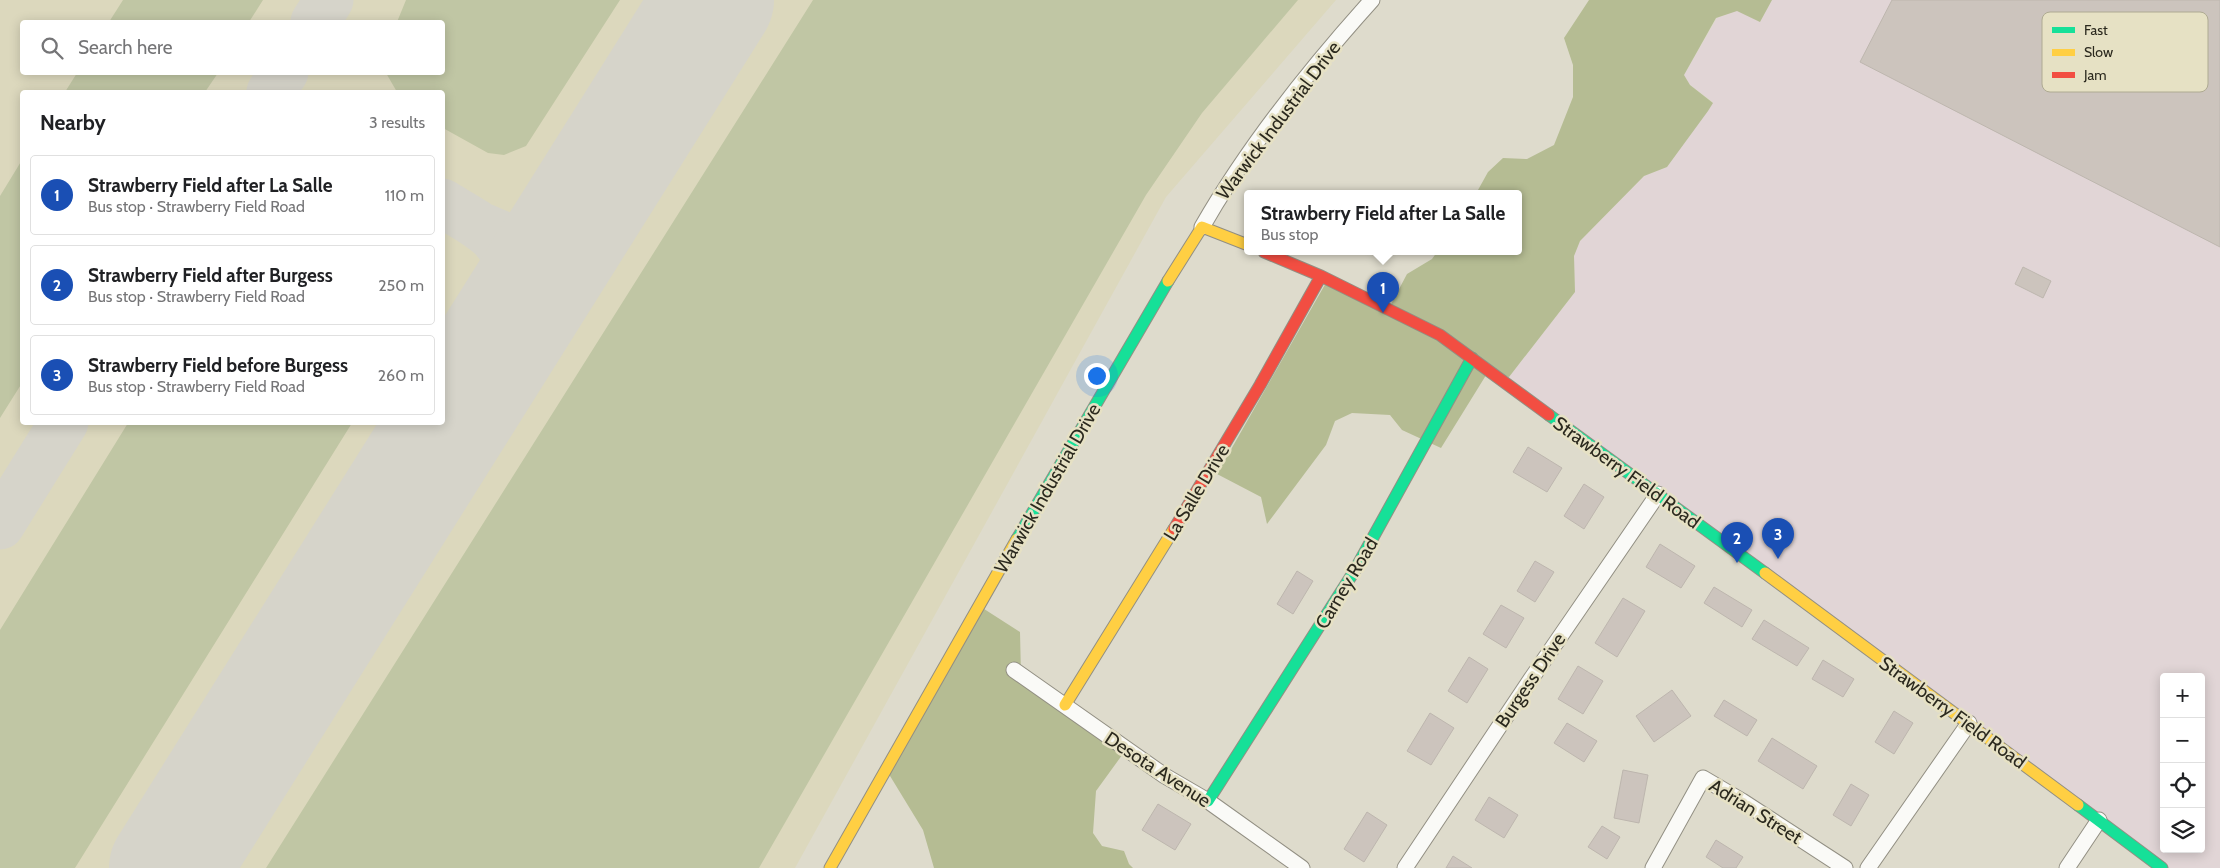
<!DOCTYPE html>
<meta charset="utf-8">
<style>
body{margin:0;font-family:Cabin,sans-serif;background:#f6f6f6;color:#202124}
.controls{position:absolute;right:15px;bottom:15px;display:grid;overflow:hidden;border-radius:5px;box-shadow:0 2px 12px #0003}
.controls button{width:45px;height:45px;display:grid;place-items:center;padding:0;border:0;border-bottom:1px solid #e0e0e0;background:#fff;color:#202124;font:25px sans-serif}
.you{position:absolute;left:1096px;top:375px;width:18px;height:18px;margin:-12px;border:4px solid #fff;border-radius:50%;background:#1a73e8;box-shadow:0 0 0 8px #1a73e833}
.badge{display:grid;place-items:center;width:32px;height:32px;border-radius:50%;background:#6a675b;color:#fff;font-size:16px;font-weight:700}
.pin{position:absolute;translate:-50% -41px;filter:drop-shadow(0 1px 2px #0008)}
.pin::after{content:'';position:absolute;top:26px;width:18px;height:15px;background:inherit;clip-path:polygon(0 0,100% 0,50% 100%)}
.popup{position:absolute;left:1244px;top:190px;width:278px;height:65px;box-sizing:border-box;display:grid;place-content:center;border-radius:5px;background:#fff;filter:drop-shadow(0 1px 4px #0005);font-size:16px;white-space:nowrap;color:#757577}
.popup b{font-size:19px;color:#202124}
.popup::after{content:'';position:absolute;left:50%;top:100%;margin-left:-10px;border:10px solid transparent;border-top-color:#fff}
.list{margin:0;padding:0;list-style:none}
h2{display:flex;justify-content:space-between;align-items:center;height:65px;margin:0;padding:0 20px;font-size:21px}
h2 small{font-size:16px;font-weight:400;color:#757577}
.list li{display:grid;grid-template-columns:32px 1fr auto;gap:15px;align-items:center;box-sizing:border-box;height:80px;margin:0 10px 10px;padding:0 10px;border:1px solid #e0e0e0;border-radius:5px}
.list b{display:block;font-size:19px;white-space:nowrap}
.list p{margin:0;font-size:16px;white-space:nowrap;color:#757577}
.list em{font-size:16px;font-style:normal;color:#757577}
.icon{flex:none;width:28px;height:28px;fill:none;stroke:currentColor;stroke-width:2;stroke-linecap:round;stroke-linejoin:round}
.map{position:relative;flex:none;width:2220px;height:868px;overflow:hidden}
.search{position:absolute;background:#fff;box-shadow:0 2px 12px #0003;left:20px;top:20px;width:425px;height:55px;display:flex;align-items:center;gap:12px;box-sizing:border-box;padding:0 18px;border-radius:5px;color:#757577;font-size:19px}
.panel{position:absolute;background:#fff;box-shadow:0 2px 12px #0003;left:20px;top:90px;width:425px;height:335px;border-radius:5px}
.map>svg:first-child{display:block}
.industrial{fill:#e1d5d6;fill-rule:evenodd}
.built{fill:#dcd8bd;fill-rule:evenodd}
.green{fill:#c0c6a4}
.forest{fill:#b5bc93}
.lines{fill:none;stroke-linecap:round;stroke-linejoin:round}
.taxiway{stroke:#d6d4ca;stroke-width:49}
.runway{stroke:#d6d4ca;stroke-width:120}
.building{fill:#ccc4bd;stroke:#bdb6ae}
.street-casing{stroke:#928f83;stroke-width:17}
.fast-casing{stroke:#928f83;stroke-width:13}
.slow-casing{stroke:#928f83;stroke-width:13}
.jam-casing{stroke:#928f83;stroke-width:13}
.street{stroke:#fafaf7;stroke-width:15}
.fast{stroke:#16e098;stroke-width:11}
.slow{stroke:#ffcf43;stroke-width:11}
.jam{stroke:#f24e42;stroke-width:11}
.labels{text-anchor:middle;stroke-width:5;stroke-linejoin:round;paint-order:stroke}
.street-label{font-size:19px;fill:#2b291e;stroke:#e6e1c4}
.key{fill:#e6e1c4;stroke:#aeaa92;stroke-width:1}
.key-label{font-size:14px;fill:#2b291e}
</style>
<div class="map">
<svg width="2220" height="868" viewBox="0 0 2220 868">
<rect width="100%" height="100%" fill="#dedbcc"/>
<path class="industrial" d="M1772,0H2220V868H2163L1509,377L1575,292L1574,256L1580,241L1644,176L1667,167L1713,102L1690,85L1684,75L1717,18L1737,10L1760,22ZM2164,677H2201V849H2164Z"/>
<path class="built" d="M0,0H1336L1166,197L795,868H0ZM22,22H442V72H22ZM22,92H442V422H22Z"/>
<path class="green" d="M123,0H263L249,22H109Z
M406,0H620L526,146L504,155L488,153L443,128L442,92H397L386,73L442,72V22H397Z
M813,0H1298L1202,113L1146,195L759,868H266Z
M77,73V72L218,73L205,92H65Z
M22,160V383L0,418V196Z
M128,423H352L75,868H0V630Z"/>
<path class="forest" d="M1589,0H1772L1760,22L1737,11L1716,18L1684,75L1690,85L1713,103L1708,111L1667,167L1644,176L1580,241L1574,256L1575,292L1509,377L1488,372L1441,448L1402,430L1390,415L1352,413L1335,421L1326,445L1267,524L1261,497L1217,474L1327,281L1388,310L1407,274L1432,259L1437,252H1518V194H1468L1478,190L1488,172L1503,158L1527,159L1554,145L1573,97V65L1564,38Z
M981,607L1020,632L1021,676L1125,751L1096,791L1093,833L1102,846L1124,851L1129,864L1133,868H934L923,830L887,771Z"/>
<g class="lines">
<path class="taxiway" d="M315,22L329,0
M271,92L284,72
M442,203C460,214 480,224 494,238C519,265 515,303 503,334
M479,226C488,229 498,235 508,237C544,243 568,218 591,195
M0,525L64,422"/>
<path class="runway" d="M169,868L714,0"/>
</g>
<path class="building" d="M1892,0H2220V247L1860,62Z
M2023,267L2051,281L2043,298L2015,284Z
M1528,447L1562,468L1547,492L1513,472Z
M1584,484L1604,497L1584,529L1564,516Z
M1660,544L1695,566L1681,588L1646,567Z
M1535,561L1554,572L1535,602L1517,591Z
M1297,571L1313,581L1293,614L1277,604Z
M1714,587L1752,610L1742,627L1704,603Z
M1623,598L1645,611L1617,657L1595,643Z
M1501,605L1524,618L1506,648L1483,634Z
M1764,620L1809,648L1797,666L1752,639Z
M1469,657L1488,669L1467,703L1448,691Z
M1823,660L1854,679L1843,697L1812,679Z
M1578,666L1603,681L1583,714L1558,699Z
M1672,690L1691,716L1654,742L1636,716Z
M1724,700L1757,720L1747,736L1714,716Z
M1894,711L1913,723L1894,754L1875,742Z
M1430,713L1454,728L1431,765L1407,751Z
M1567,723L1597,741L1584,762L1554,743Z
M1772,738L1817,766L1803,789L1758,761Z
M1623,770L1648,775L1639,823L1614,818Z
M1851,784L1869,795L1851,826L1833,815Z
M1489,797L1518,815L1504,838L1475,820Z
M1158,804L1191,824L1175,850L1142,830Z
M1367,812L1387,825L1364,862L1344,849Z
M1602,826L1620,837L1607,859L1588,847Z
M1716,840L1743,857L1736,868H1723L1706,857Z
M1453,856L1472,868H1446Z"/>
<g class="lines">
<defs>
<path id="street" d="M1202,227C1249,145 1309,70 1372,0
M1014,670L1165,776L1208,801L1302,868
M1405,868L1531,679L1658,494
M1653,868L1703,778L1742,801L1845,868
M1868,868L1969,723
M2067,868L2099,820"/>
<path id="fast" d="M1549,415L1765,573
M1017,539L1168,281
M1208,801L1355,570L1472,358
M2078,805L2162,868"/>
<path id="slow" d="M1168,281L1202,227L1248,245
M1765,573L2078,805
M1065,705L1174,529
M830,868L1017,539"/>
<path id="jam" d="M1264,252L1321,276L1440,335L1549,415
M1174,529L1260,385L1321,276"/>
</defs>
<use href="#street" class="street-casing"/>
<use href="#fast" class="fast-casing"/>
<use href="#slow" class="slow-casing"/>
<use href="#jam" class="jam-casing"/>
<use href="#street" class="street"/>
<use href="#fast" class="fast"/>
<use href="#slow" class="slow"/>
<use href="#jam" class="jam"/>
</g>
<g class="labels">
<g class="street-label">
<text transform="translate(1278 120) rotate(-53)" y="7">Warwick Industrial Drive</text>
<text transform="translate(1627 472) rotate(36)" y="7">Strawberry Field Road</text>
<text transform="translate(1047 488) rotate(-60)" y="7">Warwick Industrial Drive</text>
<text transform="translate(1196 492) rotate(-59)" y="7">La Salle Drive</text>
<text transform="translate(1346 583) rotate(-59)" y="7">Carney Road</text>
<text transform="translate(1530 680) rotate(-56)" y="7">Burgess Drive</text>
<text transform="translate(1953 712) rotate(36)" y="7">Strawberry Field Road</text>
<text transform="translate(1158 769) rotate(33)" y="7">Desota Avenue</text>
<text transform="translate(1756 811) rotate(32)" y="7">Adrian Street</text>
</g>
</g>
<rect x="2042" y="12" width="166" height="80" rx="8" class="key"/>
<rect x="2052" y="27" width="23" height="6" fill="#16e098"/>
<rect x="2052" y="49" width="23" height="7" fill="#ffcf43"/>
<rect x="2052" y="72" width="23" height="6" fill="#f24e42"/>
<g class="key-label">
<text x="2084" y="35">Fast</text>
<text x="2084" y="57">Slow</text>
<text x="2084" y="80">Jam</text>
</g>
</svg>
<div class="controls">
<button>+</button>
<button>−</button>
<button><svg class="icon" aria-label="locate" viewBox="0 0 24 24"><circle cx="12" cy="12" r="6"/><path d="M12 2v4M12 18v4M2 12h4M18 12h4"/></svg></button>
<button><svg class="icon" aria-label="layers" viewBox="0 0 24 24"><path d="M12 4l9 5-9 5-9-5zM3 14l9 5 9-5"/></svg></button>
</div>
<div class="you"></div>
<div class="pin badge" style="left:1383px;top:313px;background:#1a4fb4">1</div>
<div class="popup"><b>Strawberry Field after La Salle</b>Bus stop</div>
<div class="pin badge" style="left:1737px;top:563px;background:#1a4fb4">2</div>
<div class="pin badge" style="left:1778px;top:559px;background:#1a4fb4">3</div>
<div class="search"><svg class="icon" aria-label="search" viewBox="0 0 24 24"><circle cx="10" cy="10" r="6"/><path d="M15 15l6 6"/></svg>Search here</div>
<section class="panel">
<h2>Nearby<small>3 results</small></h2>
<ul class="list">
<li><span class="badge" style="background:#1a4fb4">1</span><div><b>Strawberry Field after La Salle</b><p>Bus stop · Strawberry Field Road</p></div><em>110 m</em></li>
<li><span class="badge" style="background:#1a4fb4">2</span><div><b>Strawberry Field after Burgess</b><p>Bus stop · Strawberry Field Road</p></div><em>250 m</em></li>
<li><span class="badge" style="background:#1a4fb4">3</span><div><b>Strawberry Field before Burgess</b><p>Bus stop · Strawberry Field Road</p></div><em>260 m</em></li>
</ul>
</section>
</div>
